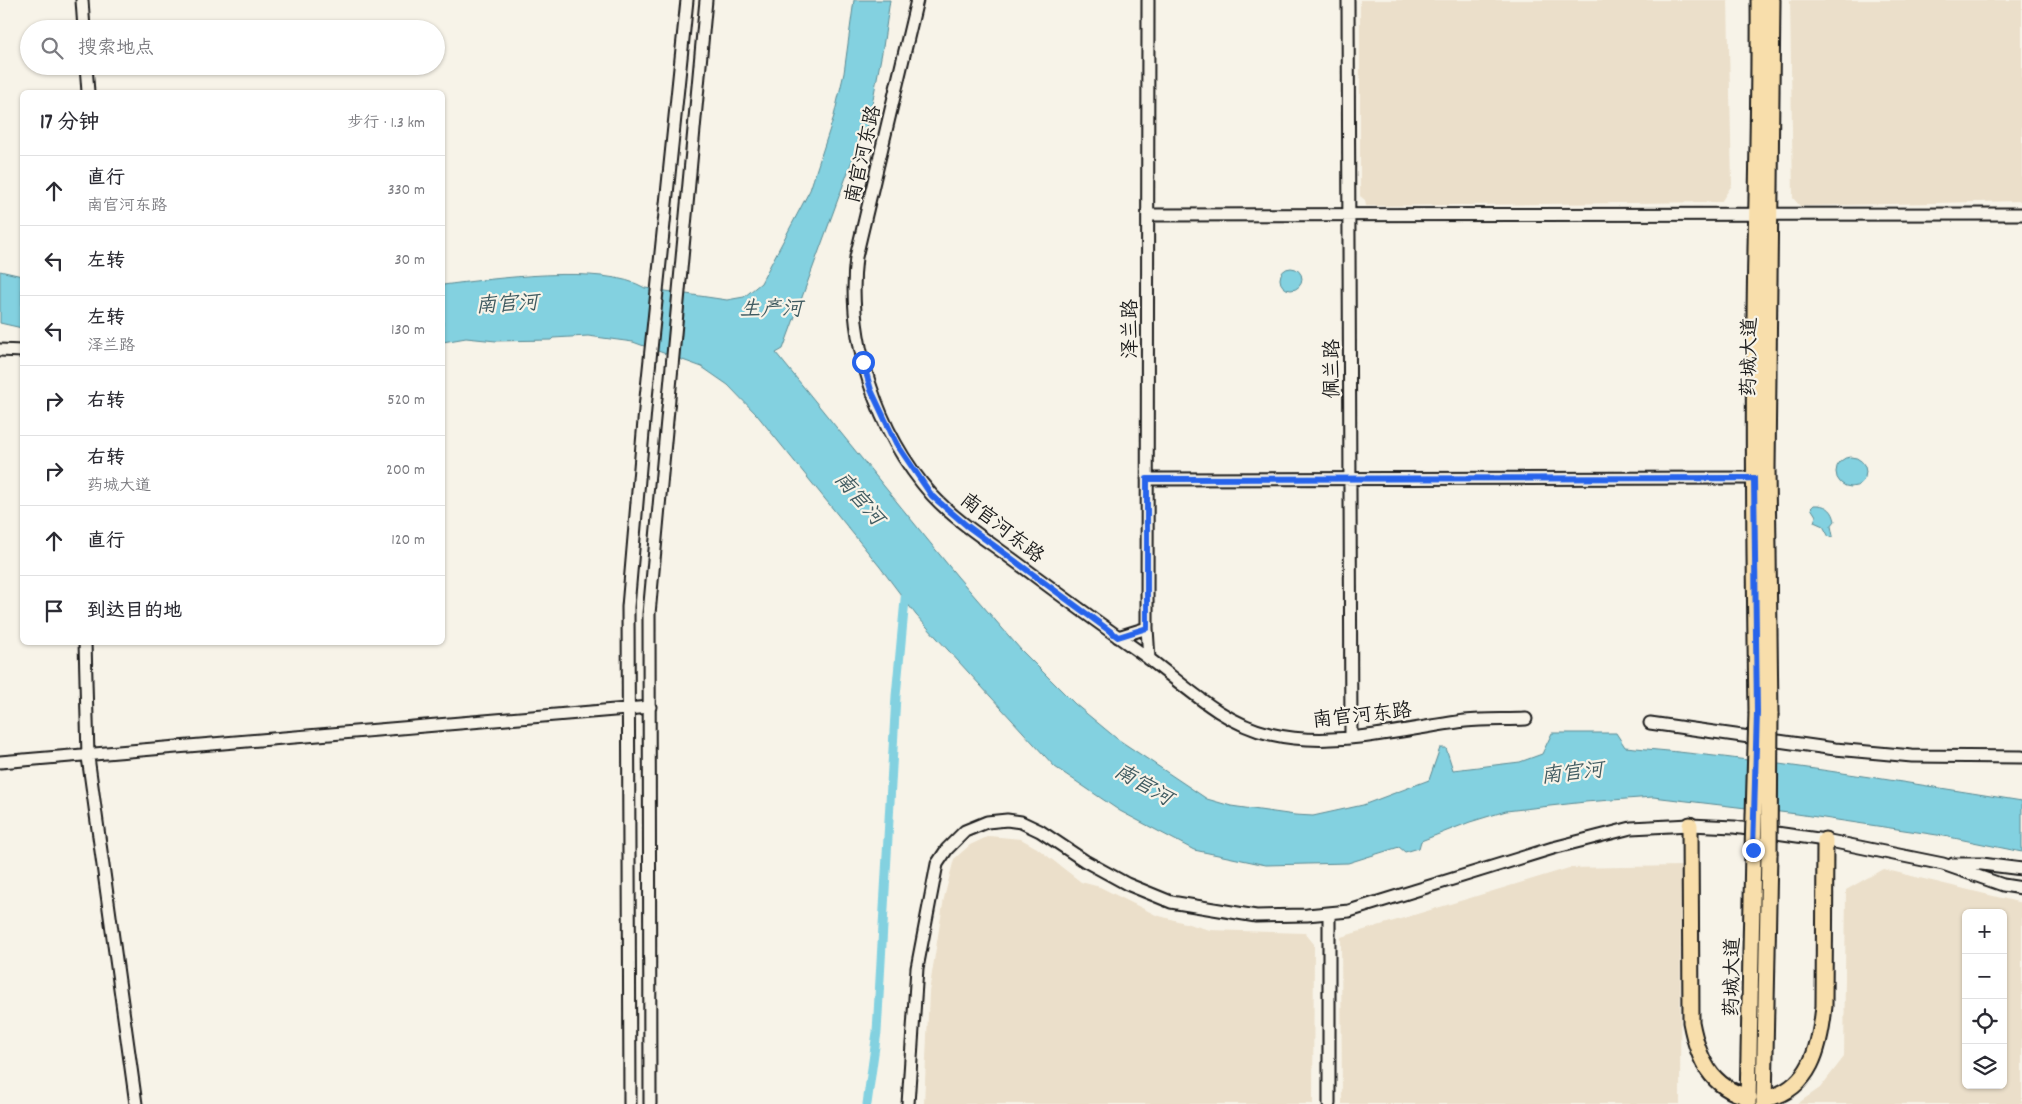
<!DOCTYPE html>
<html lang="zh">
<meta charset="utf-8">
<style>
body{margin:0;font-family:Dekko,"LXGW WenKai TC",sans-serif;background:#f7f7f7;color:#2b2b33}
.controls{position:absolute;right:15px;bottom:15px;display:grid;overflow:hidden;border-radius:8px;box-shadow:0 1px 4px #0004}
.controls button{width:45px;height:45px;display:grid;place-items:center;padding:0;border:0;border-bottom:1px solid #e1e1e2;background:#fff;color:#2b2b33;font:25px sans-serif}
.stop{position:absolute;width:15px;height:15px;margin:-11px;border:4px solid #2563eb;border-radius:50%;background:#fff}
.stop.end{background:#2563eb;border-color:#fff;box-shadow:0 1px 5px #0008}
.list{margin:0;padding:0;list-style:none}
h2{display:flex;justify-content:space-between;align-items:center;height:65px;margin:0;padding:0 20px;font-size:21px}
h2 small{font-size:16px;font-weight:400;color:#7c7c81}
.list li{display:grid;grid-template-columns:32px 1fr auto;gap:15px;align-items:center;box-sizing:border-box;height:70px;padding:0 20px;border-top:1px solid #e1e1e2}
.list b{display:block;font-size:19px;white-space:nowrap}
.list p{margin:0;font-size:16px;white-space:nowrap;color:#7c7c81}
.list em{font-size:16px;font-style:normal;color:#7c7c81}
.icon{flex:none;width:28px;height:28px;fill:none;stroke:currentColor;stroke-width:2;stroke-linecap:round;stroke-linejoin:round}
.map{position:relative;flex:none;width:2022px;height:1104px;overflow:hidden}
.search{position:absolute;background:#fff;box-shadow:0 1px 4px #0004;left:20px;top:20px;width:425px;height:55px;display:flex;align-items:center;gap:12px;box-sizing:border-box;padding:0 18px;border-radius:28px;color:#7c7c81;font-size:19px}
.panel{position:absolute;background:#fff;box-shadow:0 1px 4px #0004;left:20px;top:90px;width:425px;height:555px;border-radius:8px}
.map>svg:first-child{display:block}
.built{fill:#ebdfca;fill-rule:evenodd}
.water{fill:#83d1e0;stroke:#5a8992}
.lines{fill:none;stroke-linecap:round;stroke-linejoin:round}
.canal{stroke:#83d1e0;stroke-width:9}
.minor-casing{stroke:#1c1c1c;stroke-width:15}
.major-casing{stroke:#1c1c1c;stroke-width:19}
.minor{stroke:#f7f3e8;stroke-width:11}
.major{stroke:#f8deab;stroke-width:15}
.major-bridge-casing{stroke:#1c1c1c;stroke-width:19;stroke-linecap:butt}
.major-bridge{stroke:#f8deab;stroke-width:15}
.route{stroke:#2563eb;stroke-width:6}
.labels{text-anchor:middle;stroke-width:4.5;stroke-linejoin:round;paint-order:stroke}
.street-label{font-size:20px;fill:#1c1c1c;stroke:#f7f3e8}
.water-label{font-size:21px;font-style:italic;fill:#405b61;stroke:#f7f3e8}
</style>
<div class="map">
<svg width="2022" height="1104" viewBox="0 0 2022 1104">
<rect width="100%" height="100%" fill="#f7f3e8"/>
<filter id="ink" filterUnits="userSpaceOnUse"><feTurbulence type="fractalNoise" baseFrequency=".02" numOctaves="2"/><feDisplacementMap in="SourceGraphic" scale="10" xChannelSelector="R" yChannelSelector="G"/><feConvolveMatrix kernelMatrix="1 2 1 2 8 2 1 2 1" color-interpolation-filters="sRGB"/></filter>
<g filter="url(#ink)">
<path class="built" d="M1360,0H1728L1732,185L1721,202L1366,206L1365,200L1360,196Z
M1790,0H2022V201L1800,206L1793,198Z
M989,836L1021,839L1037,848L1081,882L1100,887L1156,915L1210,930L1305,933L1314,944L1313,1104H924L929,992L944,898L954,859L970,845Z
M1681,866L1680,1104H1342L1341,937L1569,868Z
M1883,869L2022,903V1104H1797L1820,1088L1844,1057L1846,890ZM1966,913H2003V1085H1966Z"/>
<path class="water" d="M854,0H890L883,47L868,125L856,150L783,349L776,353L957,576L1021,650L1075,704L1116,738L1207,799L1231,806L1295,815L1313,816L1363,805L1429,780L1440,748H1446L1453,770L1520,762L1542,754L1552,733H1616L1625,747C1758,758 1890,780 2022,801V852L1944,836L1797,814L1653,797L1585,802L1506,811L1470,822L1421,841L1419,848L1405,852L1399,847L1348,863L1266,865L1194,850L1120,811L1055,767L916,615L880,567L757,415L728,385L702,367L633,342L588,336L553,338L551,340L496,341L466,338L443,342V285C491,279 604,263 645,288L727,300L744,297L761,283L810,190L834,116L844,73Z
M1280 279a11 11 0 1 1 22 0a11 11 0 1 1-22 0Z
M0,271L22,276V328L0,323Z
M1836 472a15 15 0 1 1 30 0a15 15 0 1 1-30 0Z
M1818,505C1828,506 1833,511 1835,521L1831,526L1833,536L1829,537L1823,526L1814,522L1816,516L1811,508L1814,505Z"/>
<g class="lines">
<path class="canal" d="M867,1104L877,1032L896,696L906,589"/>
<defs>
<path id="minor" d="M82,0L84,29
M917,0L856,257C846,339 877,433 932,495C955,520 985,539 1012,559C1054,590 1095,621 1137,650C1180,680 1218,722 1270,734C1334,749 1401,729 1465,721C1485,719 1505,720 1526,719
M1148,0L1147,628L1149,659
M1348,0L1351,738
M86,66L88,92
M1148,215L2022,214
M0,350L22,351
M1147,479L1754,478
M1118,637L1147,628
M85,642L88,757L136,1104
M1650,723L1835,749L1912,756L2022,757
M0,762L650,707
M1953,864H1982L2022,869
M630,1104L628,607L646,398L687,0
M650,1104L649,614L706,0
M908,1104L917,968L937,864L947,849L965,831L987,822L1007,820L1021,822L1040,831L1085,861L1127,884L1171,902L1256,916L1307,915L1349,911L1553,848L1631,828L1690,825L1734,827L1825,840L1943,864L2003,885L2022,888
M1329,1104V913"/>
<path id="major" d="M1757,712C1755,581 1753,449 1755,318C1756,212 1760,106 1759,0
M1770,714L1767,469L1772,0
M1690,825L1691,1022C1698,1058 1710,1088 1749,1097
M1764,1099C1811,1090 1820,1047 1824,1006L1825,840
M1748,1104L1753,850
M1764,1104L1769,854"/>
</defs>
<use href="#minor" class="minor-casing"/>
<use href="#major" class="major-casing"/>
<use href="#minor" class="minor"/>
<use href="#major" class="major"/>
<defs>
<path id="major-bridge" d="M1753,850L1757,712
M1769,854L1770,714"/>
</defs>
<use href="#major-bridge" class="major-bridge-casing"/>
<use href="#major-bridge" class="major-bridge"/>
</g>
</g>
<g class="lines" filter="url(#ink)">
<path class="route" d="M863,362L871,390L896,443L932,496L966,525L1118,637L1147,628V479L1754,478L1757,712L1753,850"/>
</g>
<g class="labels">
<g class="street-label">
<text transform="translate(862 154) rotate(-77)" y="7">南官河东路</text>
<text transform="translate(1129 329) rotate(-90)" y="7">泽兰路</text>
<text transform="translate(1748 357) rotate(-89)" y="7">药城大道</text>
<text transform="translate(1331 369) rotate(-90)" y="7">佩兰路</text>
<text transform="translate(1003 527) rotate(38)" y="7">南官河东路</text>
<text transform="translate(1362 714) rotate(-6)" y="7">南官河东路</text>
<text transform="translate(1731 977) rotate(-89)" y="7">药城大道</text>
</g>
<g class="water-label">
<text transform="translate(507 303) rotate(-3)" y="7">南官河</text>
<text x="771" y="315">生产河</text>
<text transform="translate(860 498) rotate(49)" y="7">南官河</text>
<text transform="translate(1572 772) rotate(-6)" y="7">南官河</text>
<text transform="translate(1144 784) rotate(30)" y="7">南官河</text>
</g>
</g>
</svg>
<div class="controls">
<button>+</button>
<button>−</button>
<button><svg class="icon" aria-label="locate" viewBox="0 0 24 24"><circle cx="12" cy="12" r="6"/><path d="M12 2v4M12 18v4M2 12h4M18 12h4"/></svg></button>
<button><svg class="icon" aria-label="layers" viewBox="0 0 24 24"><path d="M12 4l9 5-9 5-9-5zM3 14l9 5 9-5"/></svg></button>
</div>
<div class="stop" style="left:863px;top:362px"></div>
<div class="stop end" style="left:1753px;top:850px"></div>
<div class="search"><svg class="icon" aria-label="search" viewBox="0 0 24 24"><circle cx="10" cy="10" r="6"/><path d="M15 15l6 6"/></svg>搜索地点</div>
<section class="panel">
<h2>17 分钟<small>步行 · 1.3 km</small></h2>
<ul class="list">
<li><svg class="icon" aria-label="ahead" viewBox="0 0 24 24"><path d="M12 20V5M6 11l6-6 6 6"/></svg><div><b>直行</b><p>南官河东路</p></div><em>330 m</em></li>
<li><svg class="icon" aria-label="left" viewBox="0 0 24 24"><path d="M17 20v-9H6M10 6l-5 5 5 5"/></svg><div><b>左转</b></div><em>30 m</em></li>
<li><svg class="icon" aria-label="left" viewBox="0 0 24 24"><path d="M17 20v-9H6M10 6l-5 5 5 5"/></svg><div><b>左转</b><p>泽兰路</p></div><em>130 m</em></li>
<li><svg class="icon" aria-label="right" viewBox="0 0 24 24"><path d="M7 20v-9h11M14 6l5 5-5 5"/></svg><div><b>右转</b></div><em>520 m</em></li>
<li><svg class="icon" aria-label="right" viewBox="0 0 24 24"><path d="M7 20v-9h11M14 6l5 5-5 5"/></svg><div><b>右转</b><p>药城大道</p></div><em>200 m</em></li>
<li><svg class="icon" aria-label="ahead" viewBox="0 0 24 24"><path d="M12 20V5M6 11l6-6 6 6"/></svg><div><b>直行</b></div><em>120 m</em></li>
<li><svg class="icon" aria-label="arrive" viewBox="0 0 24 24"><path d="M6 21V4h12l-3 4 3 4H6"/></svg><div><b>到达目的地</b></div></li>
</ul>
</section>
</div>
